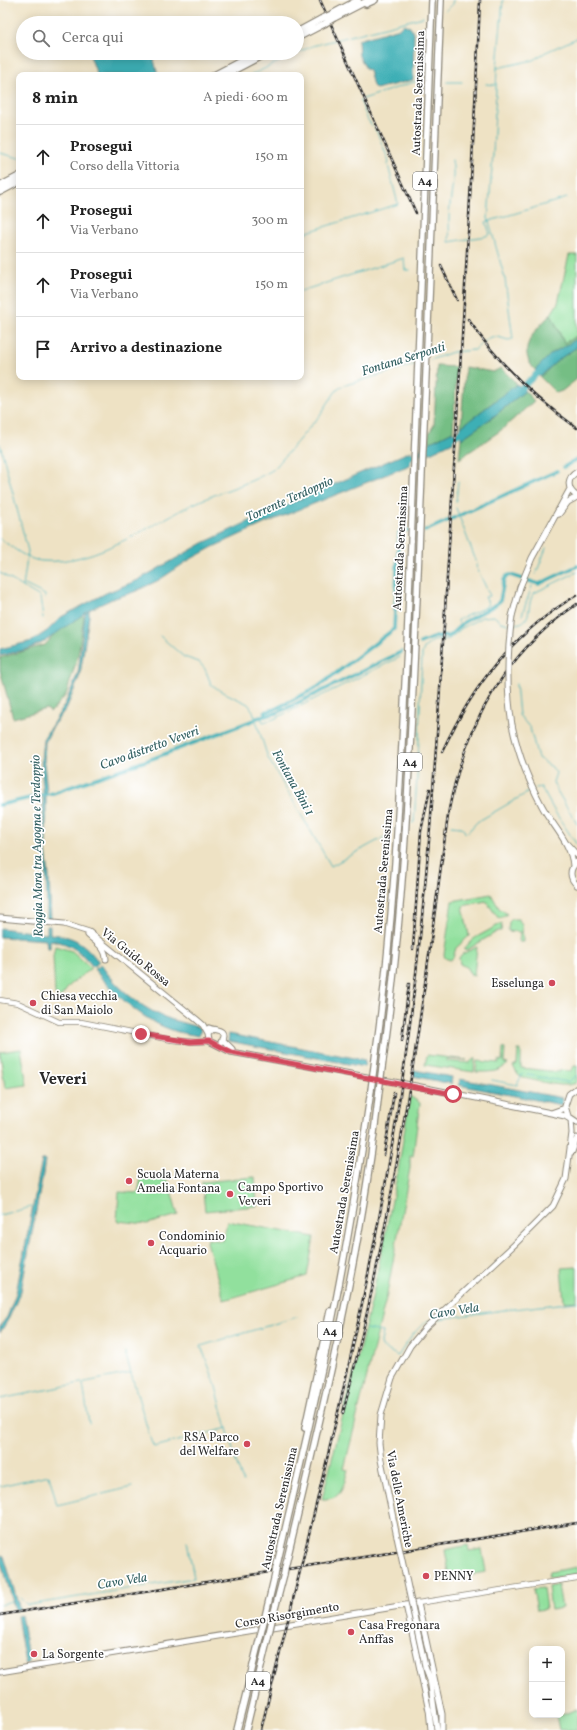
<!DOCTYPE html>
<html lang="it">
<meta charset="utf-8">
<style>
body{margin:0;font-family:Vollkorn,serif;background:#f2f2f2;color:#222}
.controls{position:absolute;right:12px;bottom:12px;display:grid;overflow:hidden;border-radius:8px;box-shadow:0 2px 10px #0003}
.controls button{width:36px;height:36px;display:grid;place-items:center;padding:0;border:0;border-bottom:1px solid #e0e0e0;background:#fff;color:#222;font:20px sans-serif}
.stop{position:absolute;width:12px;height:12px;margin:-9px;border:3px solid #d1495b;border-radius:50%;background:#fff}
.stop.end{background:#d1495b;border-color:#fff;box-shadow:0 1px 4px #0008}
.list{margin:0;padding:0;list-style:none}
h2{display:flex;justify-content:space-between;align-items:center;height:52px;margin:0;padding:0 16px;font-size:17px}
h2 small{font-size:13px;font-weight:400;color:#767676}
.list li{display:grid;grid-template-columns:26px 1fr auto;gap:12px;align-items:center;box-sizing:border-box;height:64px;padding:0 16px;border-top:1px solid #e0e0e0}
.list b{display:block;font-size:15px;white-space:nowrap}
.list p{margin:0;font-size:13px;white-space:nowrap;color:#767676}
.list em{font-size:13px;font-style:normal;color:#767676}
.icon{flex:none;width:22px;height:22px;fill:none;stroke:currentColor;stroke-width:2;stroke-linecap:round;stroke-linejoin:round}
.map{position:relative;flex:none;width:577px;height:1730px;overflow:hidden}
.search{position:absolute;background:#fff;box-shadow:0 2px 10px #0003;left:16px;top:16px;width:288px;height:44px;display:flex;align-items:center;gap:10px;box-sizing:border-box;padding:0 14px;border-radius:22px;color:#767676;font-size:15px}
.panel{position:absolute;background:#fff;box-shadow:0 2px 10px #0003;left:16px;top:72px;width:288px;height:308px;border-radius:8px}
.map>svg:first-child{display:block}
.green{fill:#91e09d;stroke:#5e8664}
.forest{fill:#74be84;stroke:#507458}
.water{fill:#3eafb5;stroke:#346d70}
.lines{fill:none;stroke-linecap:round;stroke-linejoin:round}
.stream{stroke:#3eafb5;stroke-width:1}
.canal{stroke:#3eafb5;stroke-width:3.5}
.river{stroke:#3eafb5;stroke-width:6}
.secondary-casing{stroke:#8c8678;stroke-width:6}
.primary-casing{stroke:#8c8678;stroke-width:7}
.highway-casing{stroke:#8c8678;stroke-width:8}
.secondary{stroke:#fff;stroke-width:4.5}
.primary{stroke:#fff;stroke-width:5}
.highway{stroke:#fff;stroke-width:5.5}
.rail-casing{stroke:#2b2b2b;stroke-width:2.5}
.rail{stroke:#fff;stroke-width:1;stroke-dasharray:3;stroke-linecap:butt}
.primary-bridge-casing{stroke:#8c8678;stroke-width:7;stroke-linecap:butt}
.highway-bridge-casing{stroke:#8c8678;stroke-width:8;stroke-linecap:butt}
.primary-bridge{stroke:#fff;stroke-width:5}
.highway-bridge{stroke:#fff;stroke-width:5.5}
.route{stroke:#d1495b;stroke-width:5}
.poi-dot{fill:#d1495b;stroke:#fff;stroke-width:1.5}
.labels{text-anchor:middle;stroke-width:3.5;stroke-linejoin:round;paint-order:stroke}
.shield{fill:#fff;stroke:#6b6b6b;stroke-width:1}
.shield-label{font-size:11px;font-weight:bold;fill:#2b2b2b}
.street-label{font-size:12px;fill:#2b2b2b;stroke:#fff}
.poi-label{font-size:12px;fill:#2b2b2b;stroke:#fff;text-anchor:start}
.water-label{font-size:13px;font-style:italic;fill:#336062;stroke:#fff}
.district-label{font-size:16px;font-weight:bold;fill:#2b2b2b;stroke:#fff}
</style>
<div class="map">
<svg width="577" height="1730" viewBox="0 0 577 1730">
<rect width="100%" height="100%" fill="#fff"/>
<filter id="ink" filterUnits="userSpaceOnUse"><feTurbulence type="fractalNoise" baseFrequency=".025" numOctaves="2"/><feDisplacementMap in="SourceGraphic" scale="8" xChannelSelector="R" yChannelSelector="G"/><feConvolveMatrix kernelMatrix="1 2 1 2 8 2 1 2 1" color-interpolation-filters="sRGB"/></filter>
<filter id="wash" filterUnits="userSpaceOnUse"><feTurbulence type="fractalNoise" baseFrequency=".012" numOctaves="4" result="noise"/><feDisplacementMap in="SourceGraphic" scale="16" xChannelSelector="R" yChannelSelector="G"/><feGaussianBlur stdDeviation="0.9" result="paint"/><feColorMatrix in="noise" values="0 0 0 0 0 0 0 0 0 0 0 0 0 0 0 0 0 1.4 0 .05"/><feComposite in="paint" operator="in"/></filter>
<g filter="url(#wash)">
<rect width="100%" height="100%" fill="#eee2c4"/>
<path class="green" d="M569,255H577V336L564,343L551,314L558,303Z
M491,894L499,908L507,914L499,919L486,901L463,906L469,936L456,948L453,958L450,960L445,958L444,955L452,901Z
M512,919H518L522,924L523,942H519L520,932L508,931L509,922Z
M502,923L501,931H498L467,950L464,949L473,939Z
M55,946L72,951L91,968L70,985L60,998L55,995L53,956Z
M477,947L474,975H471L466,967L460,964L459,958L462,954Z
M503,1048L505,1049L504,1063L508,1064C498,1073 489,1072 476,1072L477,1061L499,1063V1060L502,1061Z
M21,1049L27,1085L5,1088L0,1052Z
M518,1050H521V1068L560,1072V1070L571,1071L574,1066H577V1082C567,1090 536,1080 523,1078L518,1075L513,1066L517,1064Z
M427,1055L467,1060L446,1059V1061L469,1063L475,1058L474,1072L425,1065Z
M410,1096L420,1103L413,1156H410V1168L387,1294L344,1469L348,1470C343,1486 343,1500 322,1499L371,1303L398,1171Z
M255,1177L257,1206L205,1211L202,1182Z
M141,1178L168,1180L178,1215L147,1224L117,1221L119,1192L138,1193Z
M227,1221L314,1237L307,1276L224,1300L207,1242L208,1239L223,1241Z
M577,1267V1301L564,1302L561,1268Z
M468,1545L469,1551L482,1549L486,1572L450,1578L445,1550Z
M577,1567V1574L549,1578L548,1576L549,1572Z
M558,1585L562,1608L551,1610L548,1587Z
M543,1588L546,1609L537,1610L533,1589Z
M577,1709V1730H559L556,1715H562Z"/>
<path class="forest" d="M551,314L564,343L577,336V339L551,354L535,370C515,348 536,330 551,314Z
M577,347V379L562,391L556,393L540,377L559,359Z
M437,366L457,367L453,431L429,443V433L434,425Z
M465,367L493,372L501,368L517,384L461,427Z
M525,391L534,401L500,431L459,459L461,439L493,417Z
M82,615L84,617L78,656L66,695L51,712L46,709L13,718L0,670V658L45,645L56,633Z"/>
<path class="water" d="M404,24L410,27L414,33L413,80L376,89L373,86L369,70L366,69L359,56L358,40L400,28Z
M89,53H158L154,60L158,75H97Z
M577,339V347L558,360L540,377L535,370L551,354Z
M517,384L525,391L493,417L461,439V427Z
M453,431V442L428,454L429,443Z
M411,451L410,465L266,523L213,547L189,560L159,580L134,592L112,599L89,610V616L80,675L67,707L53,726L45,742L44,762L47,792L43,793L41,760L43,739L65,704L78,673L85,614L88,611L44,642L28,649L0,656V649L32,641L47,631L61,617L106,593L138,580L203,543L254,519Z
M43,795H46V849L49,876L51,920H47L46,868L44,852Z
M47,926H50V934C75,936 84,943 99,962L93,967C80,951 70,943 50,940V948H47L46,940L0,937V928L47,934Z
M101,965C116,986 137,1005 162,1016C174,1021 188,1024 201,1028L199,1036C189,1034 178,1033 169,1029C141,1019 112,992 94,969Z
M229,1034L365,1060L364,1067L228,1041Z
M414,1070L452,1077L451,1084L413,1076Z
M460,1079L563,1098L562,1105L468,1087L459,1085Z
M42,1160H45L43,1174L21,1291L9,1318L0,1333V1326L7,1317L16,1293Z
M2,1555L4,1556L20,1610H15L0,1556Z
M21,1615L29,1663L25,1664L17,1616Z"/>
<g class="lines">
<path class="stream" d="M446,10L452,4L453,0
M497,68L503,0
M251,75L312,46L423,17
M447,82H462
M486,84L495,85
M0,153L19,158
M452,160C456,179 449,200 449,220C449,228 450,234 449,242L486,236L490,234L486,222L567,198
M301,234L398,204L388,165L389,161L377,132L368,120L360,100L420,80
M301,291L404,258L405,270H410
M430,360L453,352L474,350L490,337H498L508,340L513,339L505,279L488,218L493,155L497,68L533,60L546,52L577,38
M0,444L28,551L23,587L40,597L43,618
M456,502L458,482
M456,508L476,561L477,564L476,566L490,596L485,597L488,603L486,607L459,619L458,621L461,627
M0,539C13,547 26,560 42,561C96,566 154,521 202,500C225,490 252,483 274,469L320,415L336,391L342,386L417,364
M0,573L23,587
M536,574L546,548
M25,585L45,595V598
M522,615L532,586
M512,624C535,625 525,605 534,593L577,572
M160,636L184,657L199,662L205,669L211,684L219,690L248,704L253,711L268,758L331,866L390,834
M516,684L519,715L530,728L538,758L552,767L556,773L553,782L556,789L577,824
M261,717L263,722L274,719L400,657
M536,788L541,787L555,812L577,845
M412,823L414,822L418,763L422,654L424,648L433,641L449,639L462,628L482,617L494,616L501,622L509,624
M451,826L462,827L466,834L477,822L532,790
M492,1080L517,1085L522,1074L568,1082L577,1075
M0,1215L31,1207
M439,1319L504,1310L577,1302
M366,1329L383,1332L381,1342L382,1347L398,1356C404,1347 419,1323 430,1320
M125,1352L131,1373
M83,1384L89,1423
M0,1399L131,1373L151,1441L154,1447L228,1428
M243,1482L236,1462L215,1383L201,1346L297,1317
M0,1486L49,1475L57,1505L132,1487
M20,1598L26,1604L29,1605L194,1578L187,1542
M0,1605L11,1601"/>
<path class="canal" d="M564,467L577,459
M425,531L557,471
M420,643L435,637L449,636L464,622L495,605L500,601L504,580L507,576L510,575L539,584L577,566
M264,716L265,712L275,709L318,687L394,629L399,533L401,530H408
M257,718L277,713L401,652
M50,794L154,758L254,720
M0,805L47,794"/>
<path class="river" d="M516,393L543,368
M447,440L467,429
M410,457L435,445"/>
</g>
</g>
<g filter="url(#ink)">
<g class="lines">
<defs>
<path id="secondary" d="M0,1000L18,1003L59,1022H81L172,1040L196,1042L209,1041
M418,1603L577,1578"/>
<path id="primary" d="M577,472C566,478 567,490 577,496
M559,514L568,502L577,497
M512,616L520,587L532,558L570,489
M512,725C518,754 528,780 542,806C552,825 572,844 573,866
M567,844L577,855
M577,862C569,869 569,878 577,885
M0,918L64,924L89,932L196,1019L203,1025L208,1034
M88,935C96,942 106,948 106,959
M209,1028C215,1031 228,1028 221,1042
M212,1030L208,1034L209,1041L231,1052L416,1086L551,1113L565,1116L570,1119
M222,1039L232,1049
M577,1088L569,1094L565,1106L568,1116L577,1122
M551,1113L565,1108
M572,1152L577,1138
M397,1537L381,1460L379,1443L381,1415L392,1378L410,1346L426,1327L514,1245L553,1206L566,1179L572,1133L571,1119
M406,1605L429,1711
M425,1666L430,1679L437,1730
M0,1672L418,1603L442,1714V1730
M429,1709L431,1730"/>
<path id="highway" d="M366,4L375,0
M332,14L358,0
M334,18L369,0
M297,32L321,19
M297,38L324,24
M214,75L256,53
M225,75L267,53
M0,186L19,176
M0,192L19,182
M376,1051C395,917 400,781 407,645C416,430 424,215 432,0
M384,1053C405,902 410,750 417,598C426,399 432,199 441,0
M305,1428L330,1311
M285,1568C322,1411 362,1252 379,1091
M276,1569C294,1491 313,1413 329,1335C346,1254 359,1172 371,1090
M272,1620L284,1574
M264,1621L275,1575
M237,1730L261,1633
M246,1730L269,1633"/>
</defs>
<use href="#secondary" class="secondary-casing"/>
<use href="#primary" class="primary-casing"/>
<use href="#highway" class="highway-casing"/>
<use href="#secondary" class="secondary"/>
<use href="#primary" class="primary"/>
<use href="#highway" class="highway"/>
<defs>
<path id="rail" d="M320,0L416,213
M441,266L457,300
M468,319C498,363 533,397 577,428
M442,752C473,685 513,633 577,595
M413,949L421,831L430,789
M402,1040L409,984
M384,1155L394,1093
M343,1413C370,1308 391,1203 408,1096C424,1001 435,905 449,809C466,724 504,654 577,604
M0,1615L577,1523
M261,1730C312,1520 368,1309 400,1095C427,918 437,740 448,561C460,374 472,187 480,0"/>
</defs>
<use href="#rail" class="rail-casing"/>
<use href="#rail" class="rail"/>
<defs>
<path id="primary-bridge" d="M512,725C506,689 507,653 512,616
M397,1537L425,1666"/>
<path id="highway-bridge" d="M321,19L332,14
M324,24L334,18
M371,1090L376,1051
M379,1091L384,1053
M284,1574L285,1568
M275,1575L276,1569
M261,1633L264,1621
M269,1633L272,1620"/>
</defs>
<use href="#primary-bridge" class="primary-bridge-casing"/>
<use href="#highway-bridge" class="highway-bridge-casing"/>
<use href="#primary-bridge" class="primary-bridge"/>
<use href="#highway-bridge" class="highway-bridge"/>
</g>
</g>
<g class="lines" filter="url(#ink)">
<path class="route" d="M141,1034L190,1042L209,1041L231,1052L453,1094"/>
</g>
<g class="poi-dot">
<circle cx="552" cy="983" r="4"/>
<circle cx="33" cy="1003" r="4"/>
<circle cx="129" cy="1181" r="4"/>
<circle cx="230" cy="1194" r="4"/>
<circle cx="151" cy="1243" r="4"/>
<circle cx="247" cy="1444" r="4"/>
<circle cx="426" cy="1576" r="4"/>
<circle cx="351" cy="1632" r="4"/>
<circle cx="34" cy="1654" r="4"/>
</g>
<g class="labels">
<g class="shield">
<rect x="413" y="172" width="24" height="18" rx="3"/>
<rect x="398" y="753" width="24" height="18" rx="3"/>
<rect x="318" y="1322" width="24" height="18" rx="3"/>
<rect x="246" y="1672" width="24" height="18" rx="3"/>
</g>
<g class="shield-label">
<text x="425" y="185">A4</text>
<text x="410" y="766">A4</text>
<text x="330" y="1335">A4</text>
<text x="258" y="1685">A4</text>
</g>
<g class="street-label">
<text transform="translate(418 93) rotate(-88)" y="4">Autostrada Serenissima</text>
<text transform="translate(400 548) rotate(-87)" y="4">Autostrada Serenissima</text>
<text transform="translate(383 871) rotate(-85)" y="4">Autostrada Serenissima</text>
<text transform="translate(136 957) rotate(39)" y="4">Via Guido Rossa</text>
<text transform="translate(344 1192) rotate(-80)" y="4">Autostrada Serenissima</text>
<text transform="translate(400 1499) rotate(79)" y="4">Via delle Americhe</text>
<text transform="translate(279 1508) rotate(-77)" y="4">Autostrada Serenissima</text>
<text transform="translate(287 1615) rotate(-10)" y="4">Corso Risorgimento</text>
</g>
<g class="poi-label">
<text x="544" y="987" text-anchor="end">Esselunga</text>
<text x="41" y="1000">Chiesa vecchia<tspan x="41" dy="14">di San Maiolo</tspan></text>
<text x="137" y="1178">Scuola Materna<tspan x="137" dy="14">Amelia Fontana</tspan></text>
<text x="238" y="1191">Campo Sportivo<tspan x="238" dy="14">Veveri</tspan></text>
<text x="159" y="1240">Condominio<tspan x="159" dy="14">Acquario</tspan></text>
<text x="239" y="1441" text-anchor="end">RSA Parco<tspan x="239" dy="14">del Welfare</tspan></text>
<text x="434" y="1580">PENNY</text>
<text x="359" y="1629">Casa Fregonara<tspan x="359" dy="14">Anffas</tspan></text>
<text x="42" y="1658">La Sorgente</text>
</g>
<g class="water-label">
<text transform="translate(403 358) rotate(-17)" y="5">Fontana Serponti</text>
<text transform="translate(289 498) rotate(-24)" y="5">Torrente Terdoppio</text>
<text transform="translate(149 747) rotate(-20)" y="5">Cavo distretto Veveri</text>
<text transform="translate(294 782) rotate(61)" y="5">Fontana Bini 1</text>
<text transform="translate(36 846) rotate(-91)" y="5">Roggia Mora tra Agogna e Terdoppio</text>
<text transform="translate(454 1310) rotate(-9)" y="5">Cavo Vela</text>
<text transform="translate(122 1580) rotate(-9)" y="5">Cavo Vela</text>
</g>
<g class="district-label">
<text x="63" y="1084">Veveri</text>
</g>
</g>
</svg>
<div class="controls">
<button>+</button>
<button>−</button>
</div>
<div class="stop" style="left:453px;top:1094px"></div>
<div class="stop end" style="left:141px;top:1034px"></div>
<div class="search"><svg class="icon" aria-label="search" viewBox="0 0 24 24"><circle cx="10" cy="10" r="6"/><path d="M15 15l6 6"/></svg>Cerca qui</div>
<section class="panel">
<h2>8 min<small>A piedi · 600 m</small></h2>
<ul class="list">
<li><svg class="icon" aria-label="ahead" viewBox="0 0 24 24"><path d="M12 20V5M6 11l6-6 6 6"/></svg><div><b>Prosegui</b><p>Corso della Vittoria</p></div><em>150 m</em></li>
<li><svg class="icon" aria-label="ahead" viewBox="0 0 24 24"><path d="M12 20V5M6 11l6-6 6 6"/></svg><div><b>Prosegui</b><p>Via Verbano</p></div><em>300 m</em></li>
<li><svg class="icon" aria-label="ahead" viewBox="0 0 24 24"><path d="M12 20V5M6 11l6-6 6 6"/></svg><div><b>Prosegui</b><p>Via Verbano</p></div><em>150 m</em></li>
<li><svg class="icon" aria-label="arrive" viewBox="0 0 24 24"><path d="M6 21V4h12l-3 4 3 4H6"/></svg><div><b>Arrivo a destinazione</b></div></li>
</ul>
</section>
</div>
